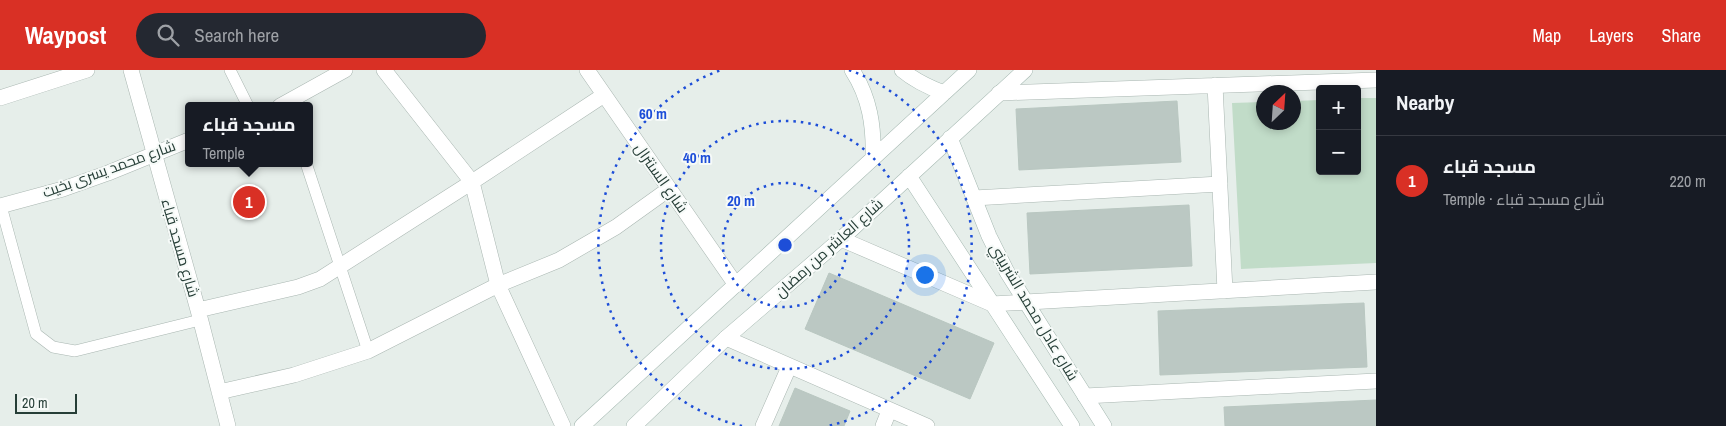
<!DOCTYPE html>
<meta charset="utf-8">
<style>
body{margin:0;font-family:"Archivo Narrow",Cairo,sans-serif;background:#242831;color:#f1f3f6}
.controls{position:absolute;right:15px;top:15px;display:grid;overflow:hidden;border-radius:5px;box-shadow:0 2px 8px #0003}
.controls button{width:45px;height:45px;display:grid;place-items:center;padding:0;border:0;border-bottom:1px solid #363941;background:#171b24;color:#f1f3f6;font:25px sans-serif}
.compass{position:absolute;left:1256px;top:15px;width:45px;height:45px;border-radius:50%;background:#171b24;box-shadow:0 2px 8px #0003;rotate:25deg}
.scale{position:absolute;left:15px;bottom:12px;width:62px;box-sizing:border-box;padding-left:5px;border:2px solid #263e37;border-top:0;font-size:14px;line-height:18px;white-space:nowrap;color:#263e37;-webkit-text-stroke:4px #f6faf8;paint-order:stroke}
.you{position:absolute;left:924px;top:204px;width:18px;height:18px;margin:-12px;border:4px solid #fff;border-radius:50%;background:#1a73e8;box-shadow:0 0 0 8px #1a73e833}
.badge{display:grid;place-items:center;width:32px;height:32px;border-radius:50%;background:#d93025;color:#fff;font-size:16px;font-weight:700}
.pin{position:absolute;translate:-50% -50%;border:2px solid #fff;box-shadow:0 1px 5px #0006}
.popup{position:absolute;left:185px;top:32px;width:128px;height:65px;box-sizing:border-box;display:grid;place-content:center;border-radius:5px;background:#171b24;filter:drop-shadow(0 1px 4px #0005);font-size:16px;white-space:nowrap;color:#9ea1a6}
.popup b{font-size:19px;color:#f1f3f6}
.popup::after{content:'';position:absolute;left:50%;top:100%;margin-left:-10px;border:10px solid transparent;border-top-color:#171b24}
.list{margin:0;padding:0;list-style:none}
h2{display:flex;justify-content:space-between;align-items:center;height:65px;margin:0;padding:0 20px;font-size:21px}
h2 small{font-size:16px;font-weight:400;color:#9ea1a6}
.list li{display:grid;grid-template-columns:32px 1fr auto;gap:15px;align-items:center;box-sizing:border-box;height:90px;padding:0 20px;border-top:1px solid #363941}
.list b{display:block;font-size:19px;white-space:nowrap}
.list p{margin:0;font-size:16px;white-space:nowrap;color:#9ea1a6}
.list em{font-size:16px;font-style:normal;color:#9ea1a6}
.icon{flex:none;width:28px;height:28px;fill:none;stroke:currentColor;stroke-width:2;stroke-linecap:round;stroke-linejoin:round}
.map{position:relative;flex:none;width:1376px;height:356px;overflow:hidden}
header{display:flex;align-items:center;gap:30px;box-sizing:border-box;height:70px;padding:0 25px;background:#d93025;color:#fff}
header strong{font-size:24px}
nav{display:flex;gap:28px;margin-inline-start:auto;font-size:18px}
.search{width:350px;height:45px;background:#242831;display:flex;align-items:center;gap:12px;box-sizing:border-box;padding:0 18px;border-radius:28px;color:#9ea1a6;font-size:19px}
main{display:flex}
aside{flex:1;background:#171b24}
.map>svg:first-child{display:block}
.green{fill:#c1dcc8}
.building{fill:#bbc8c3;stroke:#b9c7c1}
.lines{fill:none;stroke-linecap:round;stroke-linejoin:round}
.lane-casing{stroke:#a9b6b1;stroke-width:12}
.street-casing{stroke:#a9b6b1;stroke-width:16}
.secondary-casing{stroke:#a5b8b1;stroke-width:16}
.lane{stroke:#fff;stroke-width:11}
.street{stroke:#fff;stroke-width:15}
.secondary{stroke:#fff;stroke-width:15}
.ring{fill:none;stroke:#1d4ed8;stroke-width:2.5;stroke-dasharray:2.5 5}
.labels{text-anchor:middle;stroke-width:4;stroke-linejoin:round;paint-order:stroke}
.street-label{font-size:15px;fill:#263e37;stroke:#f6faf8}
.centre{fill:#1d4ed8;stroke:#f6faf8;stroke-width:2.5}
.ring-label{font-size:15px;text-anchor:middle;font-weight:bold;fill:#1d4ed8;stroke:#f6faf8;stroke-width:4;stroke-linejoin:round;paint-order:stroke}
</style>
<header>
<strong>Waypost</strong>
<div class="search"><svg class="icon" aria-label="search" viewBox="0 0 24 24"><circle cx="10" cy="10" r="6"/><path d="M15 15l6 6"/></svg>Search here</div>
<nav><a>Map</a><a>Layers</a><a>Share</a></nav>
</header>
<main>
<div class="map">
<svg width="1376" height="356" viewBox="0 0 1376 356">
<rect width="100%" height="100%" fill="#e6eeea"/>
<path class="green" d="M1357,28H1376V193L1241,199L1232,33L1263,32L1264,52H1294V31L1320,30V101H1357Z"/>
<path class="building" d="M1177,31L1181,92L1019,100L1016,39Z
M1189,135L1192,196L1030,204L1027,143Z
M829,203L994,273L970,329L805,259Z
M1364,233L1367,297L1160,305L1158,241Z
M795,318L850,341L844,356H779Z
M1376,330V356H1225L1224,337Z"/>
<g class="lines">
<defs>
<path id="lane" d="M230,0L248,36
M306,93L368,281
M1,136L36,264L53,277L75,281L200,250"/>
<path id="street" d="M131,0L198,240L228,356
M384,0L472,112L498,215L563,356
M587,0L736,215
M1215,15L1225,221
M999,23L1376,10
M0,28L87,0
M280,36L345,0
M974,128L1220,114
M0,136L63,119L108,103L189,70
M841,169L992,234L1376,212
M198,240L298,217L320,209L472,112L604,25
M726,268L927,356
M219,322L294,305L368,281L498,215L559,190L616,157L669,119
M1085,326L1376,311
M763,356L789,297
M883,356L889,341"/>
<path id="secondary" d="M852,0C870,28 874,56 873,88
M902,0C915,11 928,17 944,23
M950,68L989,166L1007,202L1104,356
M909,106L1072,356
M582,356L969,0
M634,356L726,268L841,169L1025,0"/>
</defs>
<use href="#lane" class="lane-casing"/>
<use href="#street" class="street-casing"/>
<use href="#secondary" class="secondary-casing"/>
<use href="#lane" class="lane"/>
<use href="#street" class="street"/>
<use href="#secondary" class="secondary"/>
</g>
<g class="ring">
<circle cx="785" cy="175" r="62"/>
<circle cx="785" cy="175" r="124"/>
<path d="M742 356A186 186 0 0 1 721 0M849 0A186 186 0 0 1 828 356"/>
</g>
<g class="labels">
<g class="street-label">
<text transform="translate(109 99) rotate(-20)" y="5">شارع محمد يسرى بخيت</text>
<text transform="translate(661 108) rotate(55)" y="5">شارع السنترال</text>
<text transform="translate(180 178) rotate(74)" y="5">شارع مسجد قباء</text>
<text transform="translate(829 178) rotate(-42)" y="5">شارع العاشر من رمضان</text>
<text transform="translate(1034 242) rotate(59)" y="5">شارع عادل محمد الشربيني</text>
</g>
</g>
<circle cx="785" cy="175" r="8" class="centre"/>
<g class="ring-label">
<text x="653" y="49">60 m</text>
<text x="697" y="93">40 m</text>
<text x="741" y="136">20 m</text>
</g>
</svg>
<div class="controls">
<button>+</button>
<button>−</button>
</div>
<svg class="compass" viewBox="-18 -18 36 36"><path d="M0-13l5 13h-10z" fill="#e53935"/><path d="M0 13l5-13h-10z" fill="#9ea1a6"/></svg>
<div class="scale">20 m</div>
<div class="you"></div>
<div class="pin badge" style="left:249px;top:132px">1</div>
<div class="popup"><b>مسجد قباء</b>Temple</div>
</div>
<aside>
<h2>Nearby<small></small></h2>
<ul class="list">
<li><span class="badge">1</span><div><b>مسجد قباء</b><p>Temple · شارع مسجد قباء</p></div><em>220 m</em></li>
</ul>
</aside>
</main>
